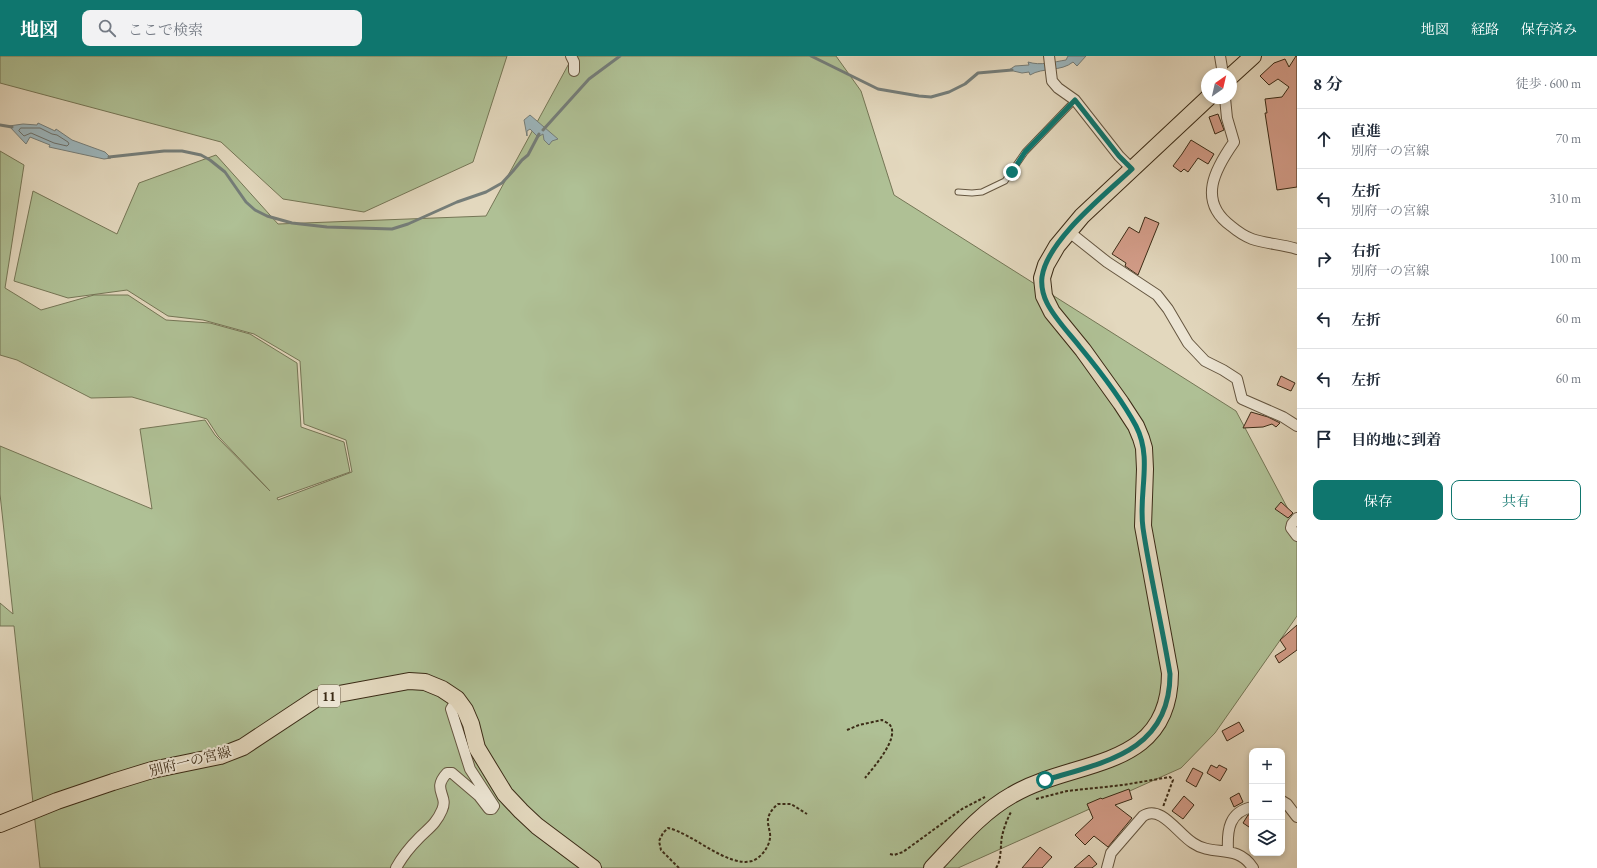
<!DOCTYPE html>
<html lang="ja">
<meta charset="utf-8">
<style>
body{margin:0;font-family:"EB Garamond","Noto Serif JP",serif;background:#f2f2f3;color:#1f2937}
.controls{position:absolute;right:12px;bottom:12px;display:grid;overflow:hidden;border-radius:8px;box-shadow:0 2px 6px #0003}
.controls button{width:36px;height:36px;display:grid;place-items:center;padding:0;border:0;border-bottom:1px solid #e0e1e3;background:#fff;color:#1f2937;font:20px sans-serif}
.compass{position:absolute;left:1201px;top:12px;width:36px;height:36px;border-radius:50%;background:#fff;box-shadow:0 2px 6px #0003;rotate:34deg}
.stop{position:absolute;width:12px;height:12px;margin:-9px;border:3px solid #0f766e;border-radius:50%;background:#fff}
.stop.end{background:#0f766e;border-color:#fff;box-shadow:0 1px 4px #0008}
.list{margin:0;padding:0;list-style:none}
h2{display:flex;justify-content:space-between;align-items:center;height:52px;margin:0;padding:0 16px;font-size:17px}
h2 small{font-size:13px;font-weight:400;color:#747a83}
.list li{display:grid;grid-template-columns:26px 1fr auto;gap:12px;align-items:center;box-sizing:border-box;height:60px;padding:0 16px;border-top:1px solid #e0e1e3}
.list b{display:block;font-size:15px;white-space:nowrap}
.list p{margin:0;font-size:13px;white-space:nowrap;color:#747a83}
.list em{font-size:13px;font-style:normal;color:#747a83}
.actions{display:flex;gap:8px;padding:12px 16px}
.actions a{flex:1;padding:9px 0;border:1px solid #0f766e;border-radius:8px;text-align:center;font-size:14px;color:#0f766e}
.actions .main{background:#0f766e;color:#fff}
.icon{flex:none;width:22px;height:22px;fill:none;stroke:currentColor;stroke-width:2;stroke-linecap:round;stroke-linejoin:round}
.map{position:relative;flex:none;width:1297px;height:812px;overflow:hidden}
header{display:flex;align-items:center;gap:24px;box-sizing:border-box;height:56px;padding:0 20px;background:#0f766e;color:#fff}
header strong{font-size:19px}
nav{display:flex;gap:22px;margin-inline-start:auto;font-size:14px}
.search{width:280px;height:36px;background:#f2f2f3;display:flex;align-items:center;gap:10px;box-sizing:border-box;padding:0 14px;border-radius:8px;color:#747a83;font-size:15px}
main{display:flex}
aside{flex:1;background:#fff}
.map>svg:first-child{display:block}
.green{fill:#afc095;stroke:#757656}
.water{fill:#9cb6bd;stroke:#757e7a}
.lines{fill:none;stroke-linecap:round;stroke-linejoin:round}
.shore{stroke:#6c706a;stroke-width:1}
.stream{stroke:#757e7a;stroke-width:3}
.building{fill:#d29c88;stroke:#3b2b16}
.service-casing{stroke:#655640;stroke-width:7}
.minor-casing{stroke:#655640;stroke-width:12}
.primary-casing{stroke:#3b2b16;stroke-width:18}
.path{stroke:#3b2b16;stroke-width:2;stroke-dasharray:3 2;stroke-linecap:butt}
.service{stroke:#ede6d5;stroke-width:5}
.minor{stroke:#ede6d5;stroke-width:10}
.primary{stroke:#e3d8be;stroke-width:16}
.route{stroke:#0f766e;stroke-width:5}
.labels{text-anchor:middle;stroke-width:4;stroke-linejoin:round;paint-order:stroke}
.shield{fill:#ede6d5;stroke:#70634f;stroke-width:1}
.shield-label{font-size:13px;font-weight:bold;fill:#3b2b16}
.street-label{font-size:14px;fill:#3b2b16;stroke:#ede6d5}
</style>
<header>
<strong>地図</strong>
<div class="search"><svg class="icon" aria-label="search" viewBox="0 0 24 24"><circle cx="10" cy="10" r="6"/><path d="M15 15l6 6"/></svg>ここで検索</div>
<nav><a>地図</a><a>経路</a><a>保存済み</a></nav>
</header>
<main>
<div class="map">
<svg width="1297" height="812" viewBox="0 0 1297 812">
<rect width="100%" height="100%" fill="#e3d8be"/>
<filter id="stains"><feTurbulence type="fractalNoise" baseFrequency=".005" numOctaves="4"/><feColorMatrix values="0 0 0 0 .2 0 0 0 0 .09 0 0 0 0 .02 0 0 0 .5 -.17"/></filter>
<radialGradient id="worn" r=".72"><stop offset=".6" stop-color="#630" stop-opacity="0"/><stop offset="1" stop-color="#630" stop-opacity=".3"/></radialGradient>
<path class="green" d="M0,0H507L473,106L364,156L283,143L221,86L0,27Z
M573,0H836L861,35L894,139L1236,355L1297,470V560L1215,677L1181,712L958,812H40L14,570H0V547L13,558L0,438V390L152,453L140,373L205,364L215,379L270,435L218,380L207,363L132,341L91,342L17,304L0,299V95L24,109L5,232L41,254L94,239H128L166,264L210,267L250,278L297,307L301,371L344,386L350,416L277,442L278,444L352,416L346,384L304,368L300,305L254,278L203,264L168,260L127,234L68,242L14,225L33,135L117,178L139,127L216,99L278,168L486,160Z"/>
<path class="water" d="M1068,0H1086L1077,10L1073,6C1061,16 1043,11 1030,19L1029,16L1022,17L1009,14L1015,10L1029,9L1028,6C1041,10 1053,6 1066,4Z
M530,59L558,83L552,85L549,89L544,84L543,78L538,81L530,73L527,75V80L524,64Z
M38,67L53,74L55,75L56,73L72,84L105,96L111,102L104,103L49,91L50,89L30,81L26,88L9,70L23,68L37,69Z"/>
<g class="lines">
<path class="shore" d="M21,72H40L52,78L57,79L68,86L69,88L67,90L54,87L31,77L24,80L19,75Z"/>
<path class="stream" d="M811,0L878,33L919,40L931,41L949,36L965,28L978,17L1012,14
M0,69L12,71
M543,74L589,23L620,0
M109,101L164,95H182L201,99L210,104L225,116L246,146L255,154L267,160L292,167L327,171L392,173L408,168L457,146L486,136L502,127L513,115L522,104L528,99L539,78"/>
</g>
<path class="building" d="M1296,0H1297V131L1277,134L1265,57H1267L1265,43L1282,41L1289,31L1278,23L1269,29L1260,20L1274,7L1285,3L1289,11Z
M1218,58L1224,74L1215,78L1209,61Z
M1191,84L1214,98L1208,108L1198,102L1188,116L1184,113L1181,116L1173,110L1182,98Z
M1145,161L1159,167L1138,219L1125,210L1126,207L1112,198L1129,171L1139,177Z
M1281,320L1295,327L1291,335L1277,329Z
M1251,356L1268,361L1280,367L1276,371L1272,368L1263,371L1243,372Z
M1281,446L1293,457L1288,462L1275,453Z
M1297,569V594L1279,607L1275,600L1286,593L1280,584Z
M1239,666L1244,675L1227,685L1222,675Z
M1211,709L1217,712L1219,709L1227,713L1220,725L1207,717Z
M1193,712L1203,717L1196,731L1186,725Z
M1129,733L1132,743L1115,749L1132,762L1108,791L1094,780L1085,789L1075,779L1093,762L1087,748L1101,742L1102,743Z
M1239,737L1243,746L1234,751L1230,742Z
M1184,740L1194,749L1183,763L1172,755Z
M1252,758V773L1243,767L1248,759Z
M1040,791L1052,801L1042,812H1022Z
M1089,799L1097,808L1092,812H1074Z"/>
<g class="lines">
<defs>
<path id="service" d="M958,136L972,137L982,136L1005,125L1025,96L1075,44"/>
<path id="minor" d="M571,0L574,6V15
M1049,0L1052,25L1058,32L1075,44L1119,100L1132,113
M1220,0L1223,18
M1225,42L1227,62L1234,86C1215,113 1197,145 1231,170C1237,175 1244,180 1252,183C1266,188 1282,188 1297,193
M1068,175L1107,206L1157,239L1168,253L1188,287L1205,305L1223,314L1237,323L1242,343L1283,361L1297,370
M1297,462L1292,468L1291,472L1297,480
M1282,745L1287,748L1297,761
M1228,794C1227,774 1229,756 1252,751
M396,812C402,801 410,791 419,782C429,772 436,768 442,754C449,739 431,734 447,717H452L479,740L489,753H492L494,750L470,713L451,653L457,643
M1107,812L1111,797L1143,760C1161,748 1178,778 1193,787C1213,801 1237,787 1253,812"/>
<path id="primary" d="M1231,20L1253,0
M0,768L57,745L113,726L152,714L220,700L243,691L317,642L409,625L425,626L442,633L457,643L465,654L471,668L477,692L505,738L521,755L537,770L593,812
M932,812C957,786 980,757 1012,739C1074,702 1170,716 1170,617L1143,470L1145,413L1144,392L1141,382L1136,370L1121,347L1083,294L1052,256L1044,240L1042,222L1046,209L1057,190L1082,160L1208,42"/>
</defs>
<use href="#service" class="service-casing"/>
<use href="#minor" class="minor-casing"/>
<use href="#primary" class="primary-casing"/>
<path class="path" d="M847,674L859,669L882,664C884,665 888,667 890,669C900,682 873,712 865,722
M1036,743L1067,735L1123,729L1170,721L1173,724L1163,751
M890,798L894,799L903,796L962,753L985,741
M679,812L661,794L659,785L663,777L668,772C692,777 728,812 752,805C761,802 769,791 770,782C771,776 767,769 768,763C769,757 773,752 778,748H791L807,758
M996,812C1002,803 1000,791 1002,780C1004,772 1007,763 1011,756"/>
<use href="#service" class="service"/>
<use href="#minor" class="minor"/>
<use href="#primary" class="primary"/>
</g>
<g class="lines">
<path class="route" d="M1012,116L1025,96L1075,44L1119,100L1132,113C1106,138 1047,184 1042,221C1041,230 1043,239 1047,247C1055,263 1069,277 1080,291C1099,314 1122,344 1136,370C1153,403 1138,437 1143,472C1150,520 1162,569 1170,618C1170,695 1106,706 1045,724"/>
</g>
<g class="labels">
<rect class="shield" x="318" y="629" width="22" height="22" rx="3"/>
<g class="shield-label">
<text x="329" y="645">11</text>
</g>
<g class="street-label">
<text transform="translate(190 705) rotate(-14)" y="5">別府一の宮線</text>
</g>
</g>
<rect width="100%" height="100%" filter="url(#stains)"/>
<rect width="100%" height="100%" fill="url(#worn)"/>
</svg>
<div class="controls">
<button>+</button>
<button>−</button>
<button><svg class="icon" aria-label="layers" viewBox="0 0 24 24"><path d="M12 4l9 5-9 5-9-5zM3 14l9 5 9-5"/></svg></button>
</div>
<svg class="compass" viewBox="-18 -18 36 36"><path d="M0-13l5 13h-10z" fill="#e53935"/><path d="M0 13l5-13h-10z" fill="#747a83"/></svg>
<div class="stop" style="left:1045px;top:724px"></div>
<div class="stop end" style="left:1012px;top:116px"></div>
</div>
<aside>
<h2>8 分<small>徒歩 · 600 m</small></h2>
<ul class="list">
<li><svg class="icon" aria-label="ahead" viewBox="0 0 24 24"><path d="M12 20V5M6 11l6-6 6 6"/></svg><div><b>直進</b><p>別府一の宮線</p></div><em>70 m</em></li>
<li><svg class="icon" aria-label="left" viewBox="0 0 24 24"><path d="M17 20v-9H6M10 6l-5 5 5 5"/></svg><div><b>左折</b><p>別府一の宮線</p></div><em>310 m</em></li>
<li><svg class="icon" aria-label="right" viewBox="0 0 24 24"><path d="M7 20v-9h11M14 6l5 5-5 5"/></svg><div><b>右折</b><p>別府一の宮線</p></div><em>100 m</em></li>
<li><svg class="icon" aria-label="left" viewBox="0 0 24 24"><path d="M17 20v-9H6M10 6l-5 5 5 5"/></svg><div><b>左折</b></div><em>60 m</em></li>
<li><svg class="icon" aria-label="left" viewBox="0 0 24 24"><path d="M17 20v-9H6M10 6l-5 5 5 5"/></svg><div><b>左折</b></div><em>60 m</em></li>
<li><svg class="icon" aria-label="arrive" viewBox="0 0 24 24"><path d="M6 21V4h12l-3 4 3 4H6"/></svg><div><b>目的地に到着</b></div></li>
</ul>
<div class="actions"><a class="main">保存</a><a>共有</a></div>
</aside>
</main>
